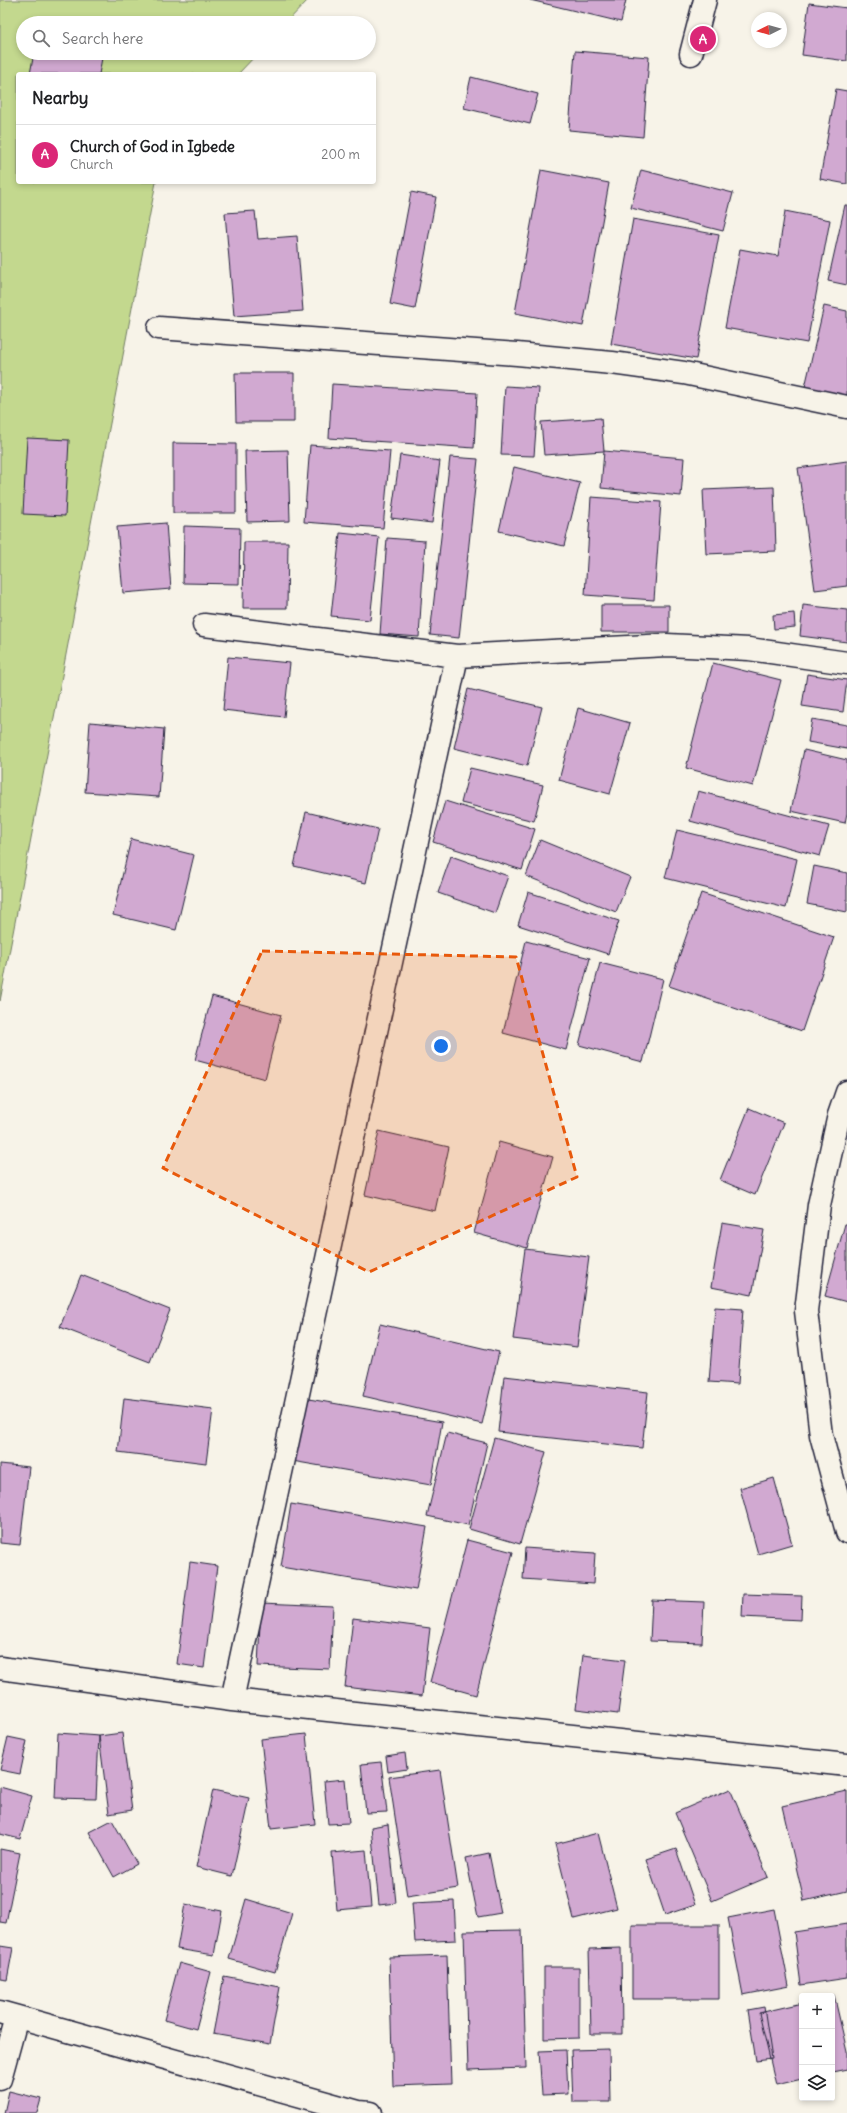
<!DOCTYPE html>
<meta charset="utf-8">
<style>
body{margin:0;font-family:Delius,sans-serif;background:#f6f6f6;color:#202124}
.controls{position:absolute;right:12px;bottom:12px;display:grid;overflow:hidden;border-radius:4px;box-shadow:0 2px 6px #0003}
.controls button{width:36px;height:36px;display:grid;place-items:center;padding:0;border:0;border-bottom:1px solid #e0e0e0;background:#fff;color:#202124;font:20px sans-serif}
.compass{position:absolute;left:751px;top:12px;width:36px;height:36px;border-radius:50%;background:#fff;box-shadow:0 2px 6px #0003;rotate:265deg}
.you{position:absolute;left:441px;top:1046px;width:14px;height:14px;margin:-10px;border:3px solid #fff;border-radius:50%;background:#1a73e8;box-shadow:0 0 0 6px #1a73e833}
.badge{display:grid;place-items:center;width:26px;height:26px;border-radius:50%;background:#db2777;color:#fff;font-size:13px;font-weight:700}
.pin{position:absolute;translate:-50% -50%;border:2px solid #fff;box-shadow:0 1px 4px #0006}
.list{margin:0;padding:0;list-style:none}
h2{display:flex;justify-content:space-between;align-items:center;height:52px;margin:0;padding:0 16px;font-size:17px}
h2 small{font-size:13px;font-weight:400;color:#757577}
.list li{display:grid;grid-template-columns:26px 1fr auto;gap:12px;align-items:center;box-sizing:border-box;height:60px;padding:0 16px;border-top:1px solid #e0e0e0}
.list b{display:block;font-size:15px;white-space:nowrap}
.list p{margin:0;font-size:13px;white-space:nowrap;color:#757577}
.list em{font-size:13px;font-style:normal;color:#757577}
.icon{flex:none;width:22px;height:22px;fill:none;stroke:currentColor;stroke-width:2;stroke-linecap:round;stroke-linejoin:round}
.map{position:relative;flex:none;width:847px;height:2113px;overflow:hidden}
.search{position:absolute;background:#fff;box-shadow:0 2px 6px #0003;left:16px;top:16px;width:360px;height:44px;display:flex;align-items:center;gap:10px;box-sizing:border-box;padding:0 14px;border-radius:22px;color:#757577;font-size:15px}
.panel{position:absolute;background:#fff;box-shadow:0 2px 6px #0003;left:16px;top:72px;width:360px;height:112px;border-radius:4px}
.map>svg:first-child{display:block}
.green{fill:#c3d88e;stroke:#727d64}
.building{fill:#d1a9d1;stroke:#22223b}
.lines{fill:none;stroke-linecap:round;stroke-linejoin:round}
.minor-casing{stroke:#22223b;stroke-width:25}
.tertiary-casing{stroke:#22223b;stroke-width:25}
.minor{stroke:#f7f3e8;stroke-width:22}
.tertiary{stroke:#f7f3e8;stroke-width:22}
.marked{fill:#e8590c;fill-opacity:0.2;stroke:#e8590c;stroke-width:3;stroke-dasharray:8 5;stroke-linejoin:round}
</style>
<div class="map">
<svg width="847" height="2113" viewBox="0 0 847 2113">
<rect width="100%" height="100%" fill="#f7f3e8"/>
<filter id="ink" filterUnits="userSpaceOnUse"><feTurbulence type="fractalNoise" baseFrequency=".025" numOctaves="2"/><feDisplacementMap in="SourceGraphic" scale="8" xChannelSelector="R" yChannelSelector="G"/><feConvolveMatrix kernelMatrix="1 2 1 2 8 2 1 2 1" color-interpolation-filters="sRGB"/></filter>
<g filter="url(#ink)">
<path class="green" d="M0,0H308L286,23H23V53H258L238,74H18V182H156L0,1001Z"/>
<path class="building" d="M530,0H626L621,22Z
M809,3L847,8V61L802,55Z
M575,51L649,57L643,137L569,130Z
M34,53H80L102,58L99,74H30Z
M471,77L538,94L530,124L464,108Z
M836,89L847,91V184L820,179Z
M541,170L609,183L583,326L515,313Z
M641,170L733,193L723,231L631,208Z
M411,192L436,197L415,309L390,304Z
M845,205H847V285L828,281Z
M255,211L258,239L297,236L303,311L234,316L225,213Z
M785,211L830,220L807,343L725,328L740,249L778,256Z
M633,219L719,235L696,359L611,344Z
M824,306L847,311V397L805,387Z
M235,373H294V422H236Z
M332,384L477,393L474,448L329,438Z
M505,386L539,388L534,456L501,455Z
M601,418L604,451L544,455L541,422Z
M27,438L69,440L65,516L23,514Z
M173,443L236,444V513H173Z
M310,445L390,451L383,528L304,522Z
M288,450L290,521L247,522L245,451Z
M604,451L684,458L681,496L601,488Z
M400,455L440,461L432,523L391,518Z
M450,457L478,459L459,638L430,635Z
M847,461V586L815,590L798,468Z
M514,467L580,483L564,546L499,531Z
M774,487L776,551L706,554L703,490Z
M591,497L661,502L654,600L585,595Z
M166,523L171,589L123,593L117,527Z
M184,526L240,528L239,584L183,583Z
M340,533L379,537L370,620L331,616Z
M387,538L425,541L419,637L380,634Z
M244,542H288L287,608H243Z
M601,605H669V632H601Z
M803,605L847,610V642L800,636Z
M794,613L795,627L774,629L773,615Z
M228,657L290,663L284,717L223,710Z
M713,663L781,680L753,786L686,768Z
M807,674L847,680L843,712L802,706Z
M468,689L542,707L527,766L454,748Z
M578,708L630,723L610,794L559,780Z
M812,719L847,725V749L808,742Z
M90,722L164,729L159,797L85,792Z
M804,750L847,760V813L845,823L791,811Z
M470,768L543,785L534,821L461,803Z
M698,791L829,826L820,856L690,821Z
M445,801L535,829L522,870L433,842Z
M306,812L378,829L366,883L294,866Z
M677,830L797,859L786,908L665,878Z
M131,839L194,855L176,930L113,915Z
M540,840L630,877L616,912L526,876Z
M451,856L508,876L495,913L438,893Z
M814,866L847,873V912L807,904Z
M528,892L619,921L608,954L518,925Z
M701,893L834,937L802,1031L669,986Z
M526,941L590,958L566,1050L503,1033Z
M600,963L663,979L643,1062L579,1045Z
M212,996L281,1015L265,1079L195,1060Z
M749,1108L784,1123L755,1195L720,1180Z
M379,1131L449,1147L435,1211L365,1195Z
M499,1142L553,1157L527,1248L474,1233Z
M722,1223L764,1230L752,1295L711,1287Z
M845,1224H847V1302L825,1296Z
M525,1249L589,1257L577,1347L513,1339Z
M81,1275L170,1310L150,1362L60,1327Z
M715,1307L743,1309L738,1384L709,1382Z
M380,1324L499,1352L482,1424L363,1396Z
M504,1376L648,1392L642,1448L498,1432Z
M124,1398L213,1409L206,1463L118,1452Z
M303,1398L442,1422L431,1485L292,1461Z
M447,1433L487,1443L468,1525L427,1516Z
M494,1438L546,1452L520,1544L469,1529Z
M0,1464L29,1467L20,1545L0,1543Z
M774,1478L792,1544L758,1554L740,1488Z
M291,1504L427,1527L416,1590L281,1567Z
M467,1540L513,1552L476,1695L430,1682Z
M525,1548L595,1553L593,1584L523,1579Z
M190,1562L217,1566L204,1668L177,1664Z
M743,1594L802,1596L801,1620L742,1617Z
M652,1600L704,1602L702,1643L650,1641Z
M261,1603L333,1606L330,1669L258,1666Z
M353,1618L430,1628L422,1696L345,1687Z
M583,1655L625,1660L618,1714L576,1709Z
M58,1733L99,1736L96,1799L55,1798Z
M122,1733L132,1810L109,1814L99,1736Z
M306,1734L315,1824L271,1829L261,1739Z
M8,1737L27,1741L20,1774L0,1770Z
M405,1753L407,1769L388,1772L386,1756Z
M381,1762L387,1812L366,1813L361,1764Z
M440,1770L458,1888L407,1896L389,1777Z
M345,1779L349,1823L328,1824L324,1781Z
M0,1787L32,1796L20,1839L0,1834Z
M730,1789L768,1877L712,1901L675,1813Z
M213,1790L249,1798L232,1876L196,1867Z
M847,1791V1891L804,1901L782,1806Z
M112,1820L137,1864L114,1877L89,1832Z
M388,1824L396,1903L379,1905L371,1827Z
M598,1833L617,1908L574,1919L555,1844Z
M0,1849L20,1853L6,1923L0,1922Z
M676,1849L695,1905L665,1915L646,1859Z
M366,1850L371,1907L337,1910L332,1853Z
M489,1853L501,1913L478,1917L466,1858Z
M246,1899L292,1913L275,1972L229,1959Z
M454,1901L456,1940L415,1942L412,1903Z
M185,1904L222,1911L214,1955L177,1949Z
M774,1909L789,1986L743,1995L728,1918Z
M847,1924V1978L801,1985L794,1932Z
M632,1925H719V1999H632Z
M522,1930L526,2068L468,2070L464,1931Z
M0,1946L13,1948L7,1980L0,1979Z
M621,1948L622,2034H591L589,1949Z
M447,1955L451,2084L393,2086L389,1957Z
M179,1963L211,1972L196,2029L164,2020Z
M544,1967H579V2038L544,2039Z
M224,1976L280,1987L270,2044L213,2034Z
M834,1995L847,2051V2069L832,2072V1996H830Z
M802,2003V2079L776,2085L759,2013Z
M764,2007L772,2059L756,2061L748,2010Z
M609,2049L610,2102H573L571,2050Z
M566,2050L568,2094L542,2095L539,2051Z
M9,2091L41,2099L37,2113H4Z"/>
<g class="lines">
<defs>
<path id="minor" d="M691,54L705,0
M159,328L517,354L612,363L684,373L847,407
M204,625L457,656
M0,1668L232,1700L847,1765
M232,1700L457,656L667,645L749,649L847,663
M0,2012L359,2112L371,2113
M0,2079L17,2017"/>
<path id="tertiary" d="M847,1092L839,1115L819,1205L806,1311L821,1435L847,1532"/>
</defs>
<use href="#minor" class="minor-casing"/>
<use href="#tertiary" class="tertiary-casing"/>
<use href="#minor" class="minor"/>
<use href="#tertiary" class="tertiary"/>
</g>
</g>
<path class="marked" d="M262,951L516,957L577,1177L369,1272L163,1168Z"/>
</svg>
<div class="controls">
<button>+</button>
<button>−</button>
<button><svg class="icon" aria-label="layers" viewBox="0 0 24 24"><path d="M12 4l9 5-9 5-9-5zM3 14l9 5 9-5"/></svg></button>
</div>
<svg class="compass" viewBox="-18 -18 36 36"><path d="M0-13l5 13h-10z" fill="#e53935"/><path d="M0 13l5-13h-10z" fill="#757577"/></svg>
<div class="you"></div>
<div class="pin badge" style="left:703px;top:39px">A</div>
<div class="search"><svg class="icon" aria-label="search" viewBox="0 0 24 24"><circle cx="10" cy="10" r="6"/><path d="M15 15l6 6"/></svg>Search here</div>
<section class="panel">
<h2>Nearby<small></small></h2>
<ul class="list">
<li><span class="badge">A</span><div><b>Church of God in Igbede</b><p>Church</p></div><em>200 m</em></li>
</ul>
</section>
</div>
